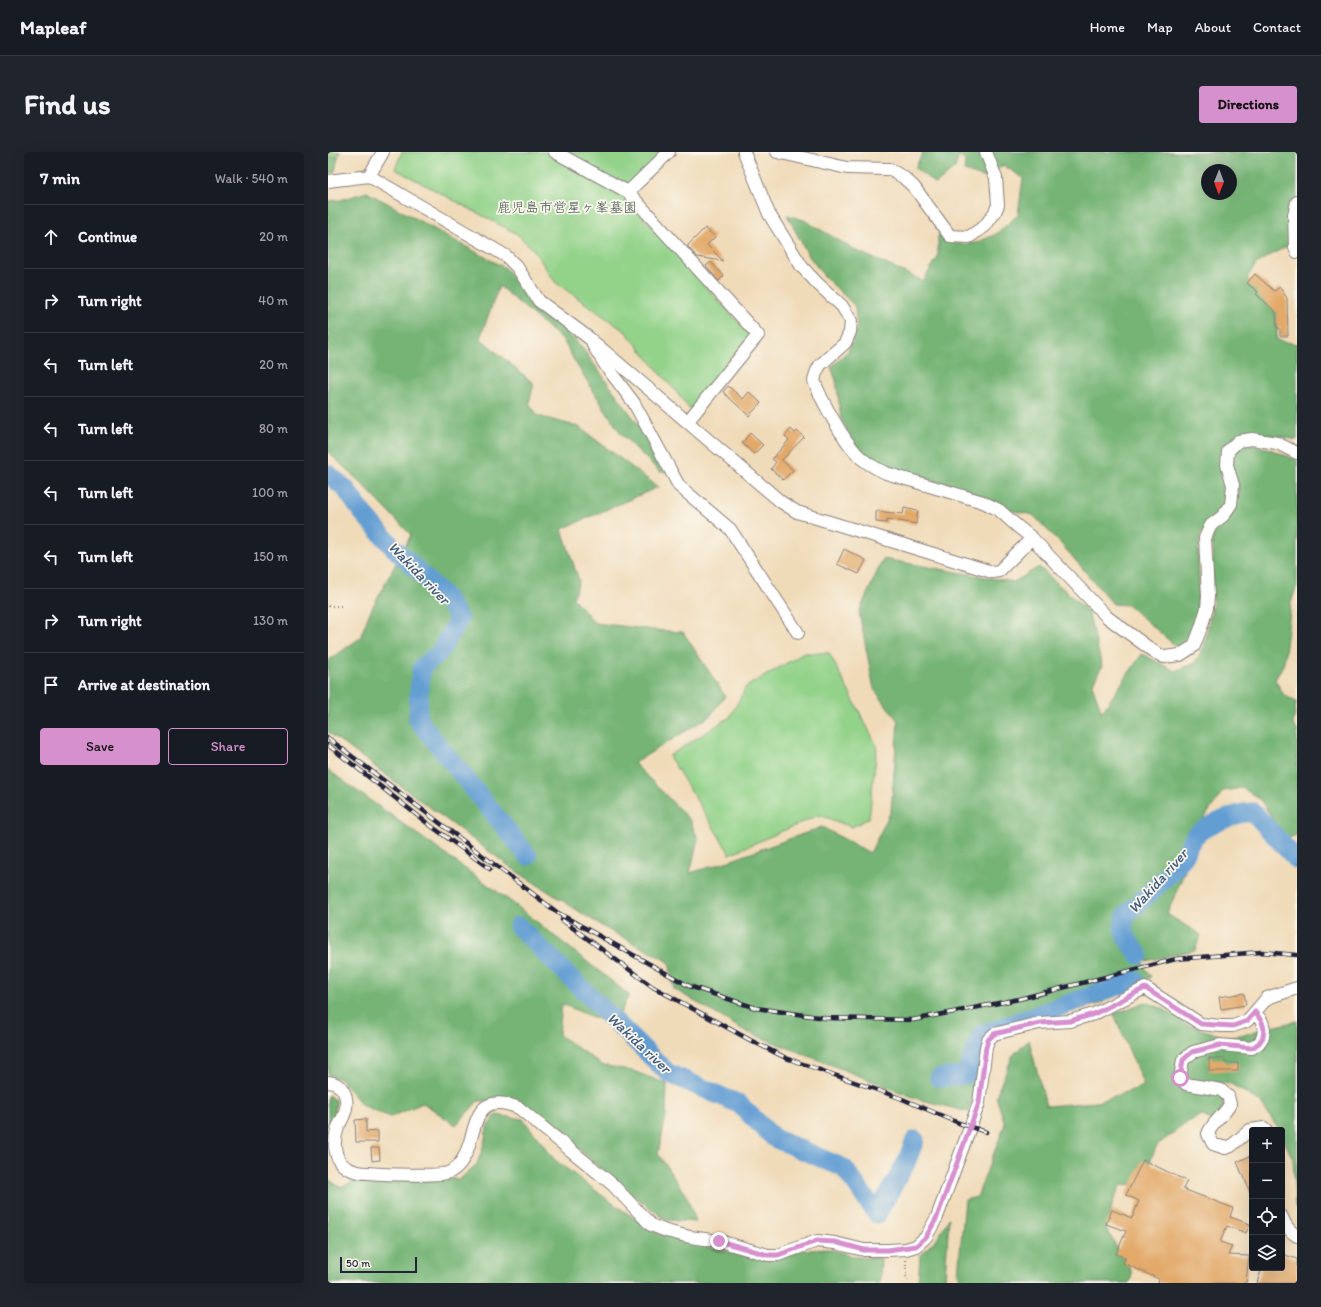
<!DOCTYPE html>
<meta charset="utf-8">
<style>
body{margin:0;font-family:Itim,"Klee One",sans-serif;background:#20242c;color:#f1f3f6}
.controls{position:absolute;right:12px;bottom:12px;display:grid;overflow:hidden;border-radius:4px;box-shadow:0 4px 16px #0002}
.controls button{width:36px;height:36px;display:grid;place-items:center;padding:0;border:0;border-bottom:1px solid #363941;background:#171b24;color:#f1f3f6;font:20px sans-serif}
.compass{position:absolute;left:873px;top:12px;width:36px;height:36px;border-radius:50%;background:#171b24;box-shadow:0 4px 16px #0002;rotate:181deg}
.scale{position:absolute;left:12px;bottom:10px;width:77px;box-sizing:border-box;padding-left:4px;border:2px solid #22223b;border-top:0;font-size:11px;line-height:14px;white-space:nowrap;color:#22223b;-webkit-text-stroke:3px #fbf7ec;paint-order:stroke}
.stop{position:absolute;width:12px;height:12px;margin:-9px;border:3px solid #d690ce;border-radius:50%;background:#fff}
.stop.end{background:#d690ce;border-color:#fff;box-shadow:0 1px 4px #0008}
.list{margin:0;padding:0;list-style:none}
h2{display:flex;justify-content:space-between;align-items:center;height:52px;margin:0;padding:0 16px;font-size:17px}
h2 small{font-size:13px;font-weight:400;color:#9ea1a6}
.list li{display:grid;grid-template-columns:26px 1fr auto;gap:12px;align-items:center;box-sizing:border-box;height:64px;padding:0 16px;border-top:1px solid #363941}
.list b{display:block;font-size:15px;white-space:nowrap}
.list em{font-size:13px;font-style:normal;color:#9ea1a6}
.actions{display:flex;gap:8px;padding:12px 16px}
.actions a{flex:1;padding:9px 0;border:1px solid #d690ce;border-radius:4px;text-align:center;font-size:14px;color:#d690ce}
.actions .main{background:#d690ce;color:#111}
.icon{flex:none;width:22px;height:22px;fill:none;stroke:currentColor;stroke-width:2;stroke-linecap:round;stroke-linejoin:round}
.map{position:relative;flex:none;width:969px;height:1131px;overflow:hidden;border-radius:4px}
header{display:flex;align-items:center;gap:24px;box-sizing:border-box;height:56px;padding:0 20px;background:#171b24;border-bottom:1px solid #363941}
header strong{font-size:19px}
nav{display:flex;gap:22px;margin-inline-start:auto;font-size:14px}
.intro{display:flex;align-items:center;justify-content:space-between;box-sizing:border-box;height:96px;padding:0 24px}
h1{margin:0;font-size:28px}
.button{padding:10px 18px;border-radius:4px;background:#d690ce;color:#111;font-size:14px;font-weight:700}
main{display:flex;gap:24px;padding:0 24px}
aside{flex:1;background:#171b24;border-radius:4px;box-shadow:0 4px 16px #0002}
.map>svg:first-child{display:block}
.green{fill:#92d289;stroke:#5a7a62}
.forest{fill:#75b475;stroke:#4c6b58;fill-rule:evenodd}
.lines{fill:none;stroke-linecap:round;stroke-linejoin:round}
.river{stroke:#639ed3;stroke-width:19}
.building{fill:#e2a969}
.minor-casing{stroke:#897e7a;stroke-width:14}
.path{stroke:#897e7a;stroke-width:2;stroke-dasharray:1 3;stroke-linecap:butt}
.minor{stroke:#fff;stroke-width:12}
.rail-casing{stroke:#22223b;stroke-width:4.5}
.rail{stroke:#fbf7ec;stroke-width:3;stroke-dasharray:9;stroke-linecap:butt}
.route{stroke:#d690ce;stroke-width:5}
.labels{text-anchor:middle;stroke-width:3.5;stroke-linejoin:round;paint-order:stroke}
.park-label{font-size:14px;fill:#445752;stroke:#fbf7ec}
.water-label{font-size:15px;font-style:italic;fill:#3f5a7f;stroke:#fbf7ec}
</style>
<header>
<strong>Mapleaf</strong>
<nav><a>Home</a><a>Map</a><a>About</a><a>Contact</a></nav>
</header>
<div class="intro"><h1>Find us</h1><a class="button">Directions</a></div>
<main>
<aside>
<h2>7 min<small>Walk · 540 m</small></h2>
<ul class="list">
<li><svg class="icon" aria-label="ahead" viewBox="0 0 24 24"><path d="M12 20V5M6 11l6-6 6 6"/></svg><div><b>Continue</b></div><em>20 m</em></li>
<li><svg class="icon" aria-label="right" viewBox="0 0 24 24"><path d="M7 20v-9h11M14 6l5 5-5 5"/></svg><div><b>Turn right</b></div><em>40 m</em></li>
<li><svg class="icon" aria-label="left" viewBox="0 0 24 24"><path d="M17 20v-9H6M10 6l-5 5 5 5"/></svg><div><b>Turn left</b></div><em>20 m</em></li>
<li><svg class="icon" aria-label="left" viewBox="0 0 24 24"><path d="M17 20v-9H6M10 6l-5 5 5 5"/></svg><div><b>Turn left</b></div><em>80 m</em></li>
<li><svg class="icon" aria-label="left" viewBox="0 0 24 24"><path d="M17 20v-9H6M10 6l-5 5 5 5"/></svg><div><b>Turn left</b></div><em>100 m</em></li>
<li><svg class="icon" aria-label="left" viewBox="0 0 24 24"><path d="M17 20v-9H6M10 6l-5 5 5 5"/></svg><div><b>Turn left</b></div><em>150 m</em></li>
<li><svg class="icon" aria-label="right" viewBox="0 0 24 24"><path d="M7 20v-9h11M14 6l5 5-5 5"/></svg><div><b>Turn right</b></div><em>130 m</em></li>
<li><svg class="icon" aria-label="arrive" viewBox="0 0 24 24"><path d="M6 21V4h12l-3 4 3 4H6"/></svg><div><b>Arrive at destination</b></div></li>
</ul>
<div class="actions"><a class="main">Save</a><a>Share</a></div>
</aside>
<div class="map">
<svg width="969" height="1131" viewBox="0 0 969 1131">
<rect width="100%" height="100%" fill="#fbf7ec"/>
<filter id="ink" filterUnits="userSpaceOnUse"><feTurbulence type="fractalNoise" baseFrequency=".025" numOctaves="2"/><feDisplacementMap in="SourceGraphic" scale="8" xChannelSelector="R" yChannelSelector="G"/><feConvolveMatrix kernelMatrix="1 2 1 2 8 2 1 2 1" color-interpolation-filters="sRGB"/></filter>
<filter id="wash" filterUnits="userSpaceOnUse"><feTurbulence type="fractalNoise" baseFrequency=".012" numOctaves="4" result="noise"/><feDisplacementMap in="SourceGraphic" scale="16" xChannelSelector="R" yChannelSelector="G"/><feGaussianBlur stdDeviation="0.9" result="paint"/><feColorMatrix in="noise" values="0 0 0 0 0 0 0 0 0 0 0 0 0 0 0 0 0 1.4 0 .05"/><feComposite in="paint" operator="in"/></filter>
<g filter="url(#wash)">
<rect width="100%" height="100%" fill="#f0dbb9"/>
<path class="green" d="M0,0H12L10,5L0,6Z
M74,0H336L293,41L419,180L424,187L364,259L298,180L227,130L205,97L189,82L67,17Z
M476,501H501L549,594L541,666L524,675L491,663L402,702L341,604L402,565L418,535Z"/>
<path class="forest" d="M595,0H969L968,89L929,111L919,126L949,159V188L969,192V288L943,283H917L898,295L901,336L897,354L882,367L872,385L870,404L871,434L868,474L863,492L851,497L800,453L785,452L736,395L705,363L667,355L634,335L586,325L555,314L529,296L513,267L508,228L503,215L520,199L529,177L527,154L496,124L480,103L459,63L476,68L529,99L595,129L610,105V84L613,80L626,92L648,91L668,82L690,63L695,26L675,13L658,26L636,19L637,9L631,3L627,16L608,32L587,16ZM879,18H903V42H879Z
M10,5L7,20L0,21V6Z
M39,40L177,116L204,148L252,193L345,320H332L293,282L247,210L235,188L171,134L152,186L206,232L201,251L210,264L251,275L330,335L234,377L251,429L245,446L267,471L327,478L355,480L397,544L382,564L306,611L362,668L370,687L362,721L404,708L494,675L542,701L563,659L570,569L546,537L531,460L555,407L686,430L711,415L760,459L774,514L764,533L774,560L814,502L847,519L867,511L876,495L885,451L884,384C897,369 914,357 910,334C910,330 907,326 906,322C903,314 906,306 908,297L917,292L939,296L969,308V433L963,451L956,511L947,528L956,543L968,550L965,573L969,578V683L957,687L932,647L914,636L895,639L873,671L863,704L839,762L873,783L867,798L814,810L823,825L771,852L668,880L657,915L640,960L590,947L417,879L346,837L341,810L277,776L185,717L0,580V509L32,486L42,460L83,383L32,330L0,300V49L13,48Z
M0,618L185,751L301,843L286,874L234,852L231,883L274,913L305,919L339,932L338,964L330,1002L359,1045L368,1070L338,1068L282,1025L217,967L179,949H150L128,973L95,951L62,965L34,953L13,927L0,923Z
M818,850L836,857L857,872L900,886L969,869V1058L967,1054L965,1007L954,984V978H951L932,950L903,932L879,930L898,941L890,973L874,963L860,970L829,993L813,1030L792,1034L785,1050L778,1077L804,1121L802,1131H633L630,1121L637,1048L649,1045L677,972L668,944L685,903L701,888L718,954L769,950L816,934L786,862Z
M0,943L8,949L7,961L0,975Z
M168,963L195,967L227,1008L287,1053L327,1080L375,1094L419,1104L452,1106L474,1098L500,1097L529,1105L553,1106L552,1131H0V1027L12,1035L36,1026L132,1027L149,1012L156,992L159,975Z
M621,1066L617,1127L620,1131H590L592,1104L610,1085Z"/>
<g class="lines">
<path class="river" d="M0,322L17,336L33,359L64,394L118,446L131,467L111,501L94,515L91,538L90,568L200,704
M190,774L340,921L411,952L446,986L516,1016L549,1062L578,1011L587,988
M811,803C801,789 789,780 799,762C818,744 839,727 855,706C860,699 862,687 869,682C882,673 910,659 925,660L969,708
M611,926L638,923L653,883L807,828"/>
</g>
<g id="blocks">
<path class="building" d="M377,76L387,85L379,93L395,109L369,105L360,95V93Z
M383,110L396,124L391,129L378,114Z
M927,122L946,139L952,135L959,146L960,184H952V176H949L948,160L928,142L930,140L919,131Z
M400,234L415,247L421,240L433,251L421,264L395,240Z
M463,277L467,281L469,279L476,285L454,308L465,318L455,328L443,317L448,310L444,307L461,288L457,284Z
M422,281L435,293L426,302L414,291Z
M576,356L590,359L588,372L559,367V371L548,370V359L575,362Z
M516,397L538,408L531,422L509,412Z
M916,841L918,853L893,857L891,845Z
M881,906L897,907V911H910V919H881Z
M38,967V980L50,979V990H28L27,968Z
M43,996H51L52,1008L44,1009Z
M924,1003V1043H923L915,1022H914L909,1010Z
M815,1008L859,1029L855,1037L905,1056L902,1065L922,1072L918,1081L899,1074L892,1090L904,1094L900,1103L921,1104L918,1131H830L831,1127L795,1111L798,1106L788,1102L798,1079L778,1072L784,1058L804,1066L811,1049L798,1043Z
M954,1102L969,1107V1131H929L934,1116H954Z"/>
</g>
</g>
<g filter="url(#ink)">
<use href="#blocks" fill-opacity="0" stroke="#897e7a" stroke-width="1"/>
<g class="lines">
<defs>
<path id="minor" d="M227,0L300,40L430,183L360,269
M416,0L441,62L474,115L490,132L514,154L523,169L522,180L517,191L492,213L488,221L486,229C494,249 514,286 529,302C536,310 547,316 558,321L655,350L671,358L689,374L704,386L779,465L825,499L836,505L852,503L866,494L873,476L879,456L880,444L877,386L883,373L895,364L903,352L905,333L899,313L900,299L910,289L924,287L949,291L969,301
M449,0L519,16L561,17L575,25L586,35L622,84L641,85L657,74L667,60L670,53L668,26L658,0
M41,24L55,0
M0,29L41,24L178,104L189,115L211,149L261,186L453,350L469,360L664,420L671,419L704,386
M300,40L341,0
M969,50L966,63L967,95L969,100
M265,193L278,214L306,251L351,334L402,377L470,481
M927,860L934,870L936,877L935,885L931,891L924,896L892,893L865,900L855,908L852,926L858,932L893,938L900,944L902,952C896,964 884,970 880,982L885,992L897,996L903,994L922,978L936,976L938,978
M0,930C14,931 20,943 18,956C17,963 13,969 10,975C5,989 5,1008 19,1016C25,1019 34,1021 40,1021C53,1022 113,1025 122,1020C156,1002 132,932 191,956L284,1032L323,1073L338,1079L362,1085L391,1089L440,1103H450L489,1089L507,1091L536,1098H560L578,1097L588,1094L598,1085L609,1065L651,951L658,895L660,888L666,882L711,871L742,869L766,862L817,836L873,872L893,874H905L919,869L927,860L939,846L969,836
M954,1065C957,1074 961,1079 969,1084"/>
</defs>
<use href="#minor" class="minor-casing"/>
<path class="path" d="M0,454H15
M578,1108V1124L580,1131"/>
<use href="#minor" class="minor"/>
<defs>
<path id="rail" d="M0,586L230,761L361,834L428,856L497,866L585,868L691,847L848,807L933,800L969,803
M0,593L99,671L162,717
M234,768L325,835L422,888L458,906L572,946L631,971L658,980"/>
</defs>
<use href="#rail" class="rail-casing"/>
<use href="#rail" class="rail"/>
</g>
</g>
<g class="lines" filter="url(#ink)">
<path class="route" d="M391,1089L440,1103H450L489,1089L507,1090L536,1098H560L588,1094L598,1085L609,1065L651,951L658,895L660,888L666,882L712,871L742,869L766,862L817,836L873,872L905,874L919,869L927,860L934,870L936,877L935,885L931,891L924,896L892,893L864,900L855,908L852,926"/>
</g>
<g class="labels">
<g class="park-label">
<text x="239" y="60">鹿児島市営星ヶ峯墓園</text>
</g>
<g class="water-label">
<text transform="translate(91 421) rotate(46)" y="5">Wakida river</text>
<text transform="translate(830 729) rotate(-48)" y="5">Wakida river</text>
<text transform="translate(311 891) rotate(43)" y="5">Wakida river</text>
</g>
</g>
</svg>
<div class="controls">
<button>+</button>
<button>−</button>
<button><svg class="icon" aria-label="locate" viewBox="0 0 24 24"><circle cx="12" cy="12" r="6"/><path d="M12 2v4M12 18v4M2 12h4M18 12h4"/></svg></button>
<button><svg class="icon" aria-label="layers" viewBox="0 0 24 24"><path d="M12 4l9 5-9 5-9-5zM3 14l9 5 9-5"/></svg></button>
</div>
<svg class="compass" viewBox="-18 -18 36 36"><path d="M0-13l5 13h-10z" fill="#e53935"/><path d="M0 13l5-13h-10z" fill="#9ea1a6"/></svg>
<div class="scale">50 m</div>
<div class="stop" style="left:852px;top:926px"></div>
<div class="stop end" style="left:391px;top:1089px"></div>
</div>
</main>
